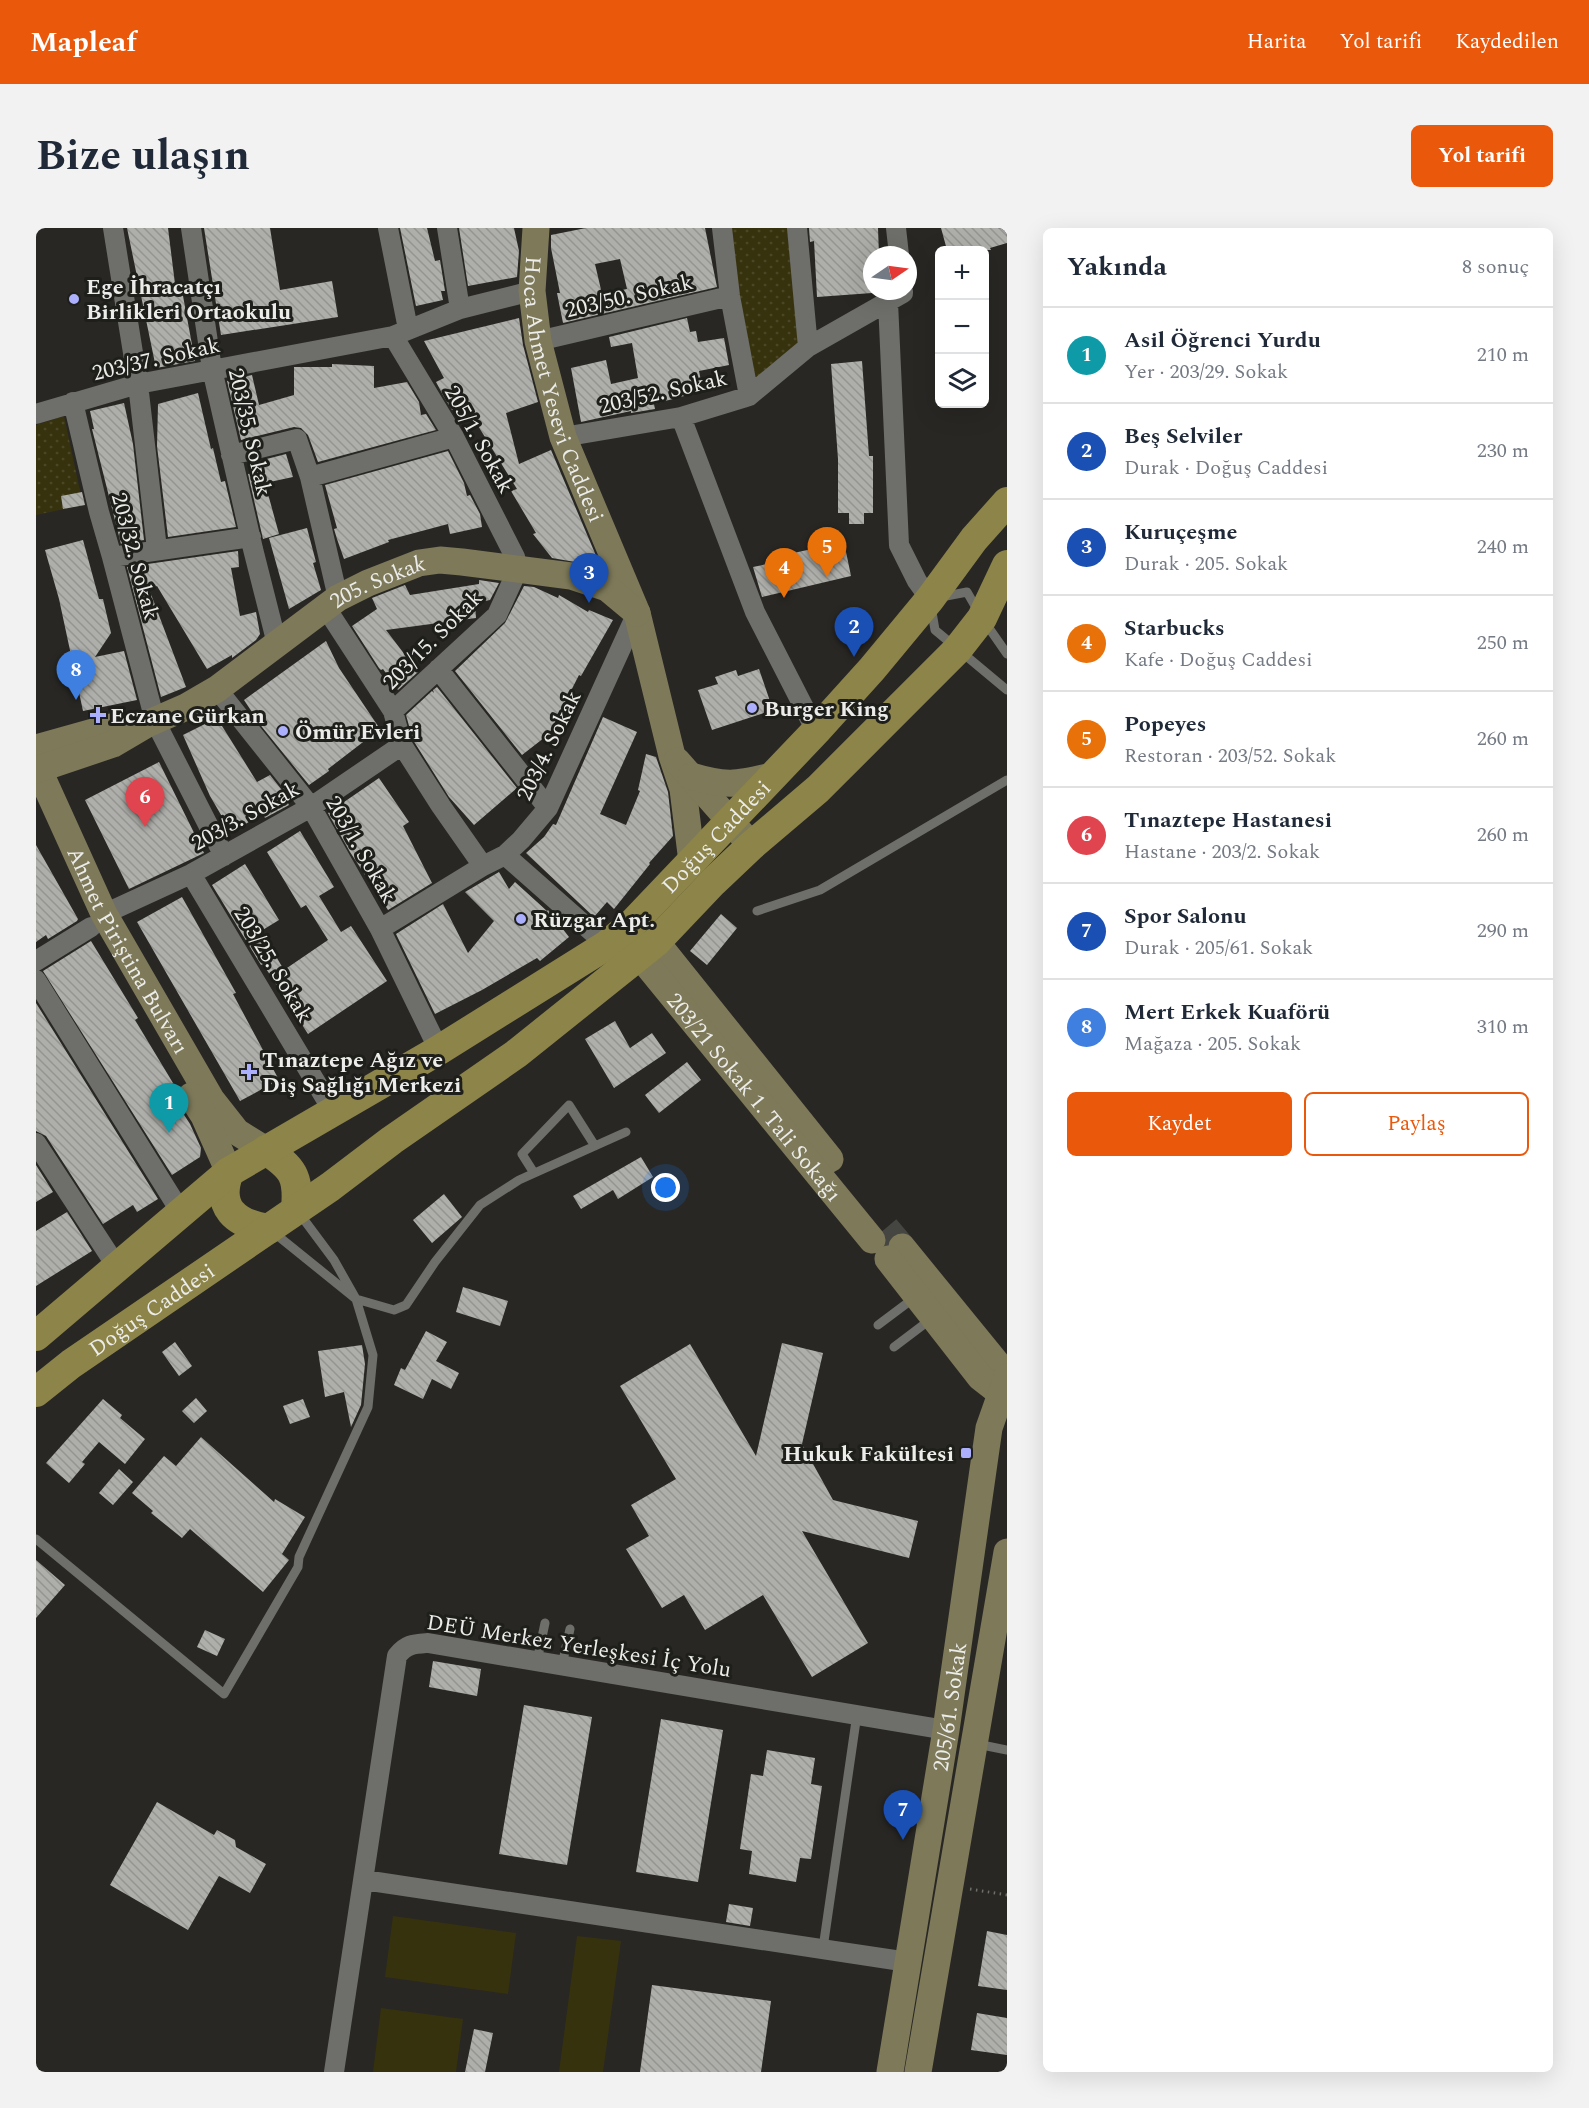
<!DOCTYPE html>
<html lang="tr">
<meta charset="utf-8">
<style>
body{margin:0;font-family:Spectral,serif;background:#f2f2f3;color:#1f2937}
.controls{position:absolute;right:18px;top:18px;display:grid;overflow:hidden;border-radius:9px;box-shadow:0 6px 24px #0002}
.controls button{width:54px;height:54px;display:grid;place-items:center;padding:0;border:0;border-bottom:2px solid #e0e1e3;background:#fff;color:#1f2937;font:30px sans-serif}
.compass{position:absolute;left:827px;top:18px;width:54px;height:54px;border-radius:50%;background:#fff;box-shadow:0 6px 24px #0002;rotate:77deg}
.you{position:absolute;left:630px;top:960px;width:21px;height:21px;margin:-15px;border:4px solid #fff;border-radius:50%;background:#1a73e8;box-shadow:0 0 0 9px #1a73e833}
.badge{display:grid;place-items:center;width:39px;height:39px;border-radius:50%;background:#ea580c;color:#fff;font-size:20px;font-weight:700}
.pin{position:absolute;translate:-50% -50px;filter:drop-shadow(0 2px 3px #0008)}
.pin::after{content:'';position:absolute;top:32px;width:21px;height:18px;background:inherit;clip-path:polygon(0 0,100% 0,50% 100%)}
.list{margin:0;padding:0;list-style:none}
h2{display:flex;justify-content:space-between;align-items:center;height:78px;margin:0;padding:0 24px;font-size:26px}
h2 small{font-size:20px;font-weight:400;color:#747a83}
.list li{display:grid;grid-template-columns:39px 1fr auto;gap:18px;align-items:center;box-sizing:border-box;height:96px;padding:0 24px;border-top:2px solid #e0e1e3}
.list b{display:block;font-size:22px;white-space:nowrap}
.list p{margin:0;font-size:20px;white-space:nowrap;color:#747a83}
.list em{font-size:20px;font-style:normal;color:#747a83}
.actions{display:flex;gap:12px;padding:18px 24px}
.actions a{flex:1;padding:14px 0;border:2px solid #ea580c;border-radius:9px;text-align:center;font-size:21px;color:#ea580c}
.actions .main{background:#ea580c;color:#fff}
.icon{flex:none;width:33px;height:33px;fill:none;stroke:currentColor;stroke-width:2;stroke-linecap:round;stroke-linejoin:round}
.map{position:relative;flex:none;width:971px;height:1844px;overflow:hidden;border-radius:9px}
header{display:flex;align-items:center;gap:36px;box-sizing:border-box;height:84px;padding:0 30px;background:#ea580c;color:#fff}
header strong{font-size:28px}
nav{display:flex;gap:33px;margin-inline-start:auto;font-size:21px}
.intro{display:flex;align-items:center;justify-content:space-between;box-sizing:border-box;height:144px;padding:0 36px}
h1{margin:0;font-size:42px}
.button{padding:15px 27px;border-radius:9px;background:#ea580c;color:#fff;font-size:21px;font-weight:700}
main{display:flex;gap:36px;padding:0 36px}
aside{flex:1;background:#fff;border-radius:9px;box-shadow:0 6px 24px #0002}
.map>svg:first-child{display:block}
.grass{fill:#37320e}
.park{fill:url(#park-dots)}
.building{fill:url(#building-back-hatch);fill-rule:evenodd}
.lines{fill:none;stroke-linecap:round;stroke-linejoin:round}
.secondary-tunnel{stroke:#454542;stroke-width:27;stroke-dasharray:27 14;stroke-linecap:butt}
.path{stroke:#6e6e6b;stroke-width:3;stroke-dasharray:1.5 4.5;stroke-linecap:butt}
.service{stroke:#6e6e6a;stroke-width:9}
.minor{stroke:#6e6e6a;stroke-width:20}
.secondary{stroke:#7d7959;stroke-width:27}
.primary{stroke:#8c8448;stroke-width:30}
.poi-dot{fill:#acaffb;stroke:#1e1e1b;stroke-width:2}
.labels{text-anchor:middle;stroke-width:6;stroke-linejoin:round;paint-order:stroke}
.poi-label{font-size:22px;font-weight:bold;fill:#ececea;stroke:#1e1e1b;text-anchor:start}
.street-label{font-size:22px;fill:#ececea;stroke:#1e1e1b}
</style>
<header>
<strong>Mapleaf</strong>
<nav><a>Harita</a><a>Yol tarifi</a><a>Kaydedilen</a></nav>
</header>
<div class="intro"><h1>Bize ulaşın</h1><a class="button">Yol tarifi</a></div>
<main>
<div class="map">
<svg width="971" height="1844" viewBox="0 0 971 1844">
<defs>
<pattern id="park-dots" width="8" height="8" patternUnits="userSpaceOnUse" patternTransform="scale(1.5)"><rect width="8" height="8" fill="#37320e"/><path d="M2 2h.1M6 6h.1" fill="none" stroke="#4a4626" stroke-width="1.8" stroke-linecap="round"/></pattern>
<pattern id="building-back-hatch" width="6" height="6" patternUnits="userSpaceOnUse" patternTransform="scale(1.5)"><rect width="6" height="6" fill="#aeaeaa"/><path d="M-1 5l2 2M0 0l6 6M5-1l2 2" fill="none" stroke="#949491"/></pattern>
</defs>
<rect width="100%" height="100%" fill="#282724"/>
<path class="grass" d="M357,1688L480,1705L472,1766L349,1749Z
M541,1708L585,1713L567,1844H523Z
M345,1780L427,1791L420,1844H337Z"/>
<path class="park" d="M691,0H755L762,118L718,153Z
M28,188L47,277L0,287V197Z"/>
<path class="building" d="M91,0H132L139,56L145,57L159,133L120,140Z
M168,0H234L244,62L296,53L302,89L185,107Z
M364,0H391L399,33L404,32L409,63H405L407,72L380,78Z
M423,0H478L483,23L481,49L432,58Z
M550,0H669L681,59L527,95L521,65H524L515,20V7ZM584,31L591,61L566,66L559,36Z
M773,0H842L843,27H836V65L781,69L778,13L774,14Z
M905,0H971V15L954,20L955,22H911Z
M483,90L487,117L502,174L470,185L483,236L515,222L561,330L545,335L516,330L497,306L500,305L475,263L481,261L428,175L416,182L408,169L400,154L408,150L388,113Z
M651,90L654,104L660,103L662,114L688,110L693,137L663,143L667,163L618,176L619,181L595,185V183L545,194L535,140L570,132L575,156L602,150L596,115L575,119L573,109Z
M826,133L833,228H837V285H828V296H813V285H802V231L795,136Z
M296,136L338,138V160L371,154L383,174L385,187L390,186L400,202L282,234L272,207L265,200L258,199L205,212L191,153L216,147L223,177L258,167V139H296Z
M162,165L175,221L177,220L185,254L189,253L200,299L132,309L121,218L122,176Z
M88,175L97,216L108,312L85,316L56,201H58L54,183Z
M412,223L428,255L431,268L434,267L444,286L446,299L414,306L412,296L352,312L353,314L308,331L301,311L298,301L301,300L289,257Z
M250,226L257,249L229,255L243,306L227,311L212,246L218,245L215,235Z
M46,264L49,277L27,281L25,268Z
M271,300L280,334L277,335L285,362L253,381L233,310Z
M47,312L63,371H67L75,405L59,429L88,423L101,472L47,483L23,371L9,322Z
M808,314L815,348L726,369L717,339L731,336L730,331Z
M202,323L203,339L195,340L204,388L220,384L224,406L220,412L196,430V427L171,441L121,358L113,361L150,459L125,469L91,339Z
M443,352L463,355L454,372L439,375L440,390L350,402L382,444L362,462L347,441L345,442L343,440L316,398L341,381L336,370L369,357L374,367L443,356Z
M488,358L498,359L522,370L523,367L552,384L553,382L577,392L545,448L543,447L513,506L486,527L419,443L469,395Z
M290,413L303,440L344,501L292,541L293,543L273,557L226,499L208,472Z
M723,441L737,482L676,502L662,462L682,456L679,449L700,442L702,448Z
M401,459L481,560L438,597L413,569L377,512L370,487L396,463L398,465L397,462Z
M567,489L601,504L564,586L590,597L604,563L602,562L610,526L620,529L632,564L637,608L613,635L614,636L578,681L571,674L558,689L490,625L508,609L517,596L520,597Z
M181,490L221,554L234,547L253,571L251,572L253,577L229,590L227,586L195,604L174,568L147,507Z
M123,534L168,625L93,661L49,572Z
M343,550L373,594L367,598L396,655L352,682L314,624L292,585Z
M264,603L298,659L283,668L305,704L315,698L351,753L272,806L227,736L225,737L176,657L209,636L243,692L225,703L248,742L292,712L270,677L265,680L231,624Z
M0,617L42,691L41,693L12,711L10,707L0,714Z
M463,644L473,661L479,654L511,683L512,682L533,709L504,733L501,730L446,762L399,786L360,706L407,676L432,725L458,693L429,664Z
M146,669L200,765L197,766L243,852L204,873L101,694Z
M685,686L701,700L671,737L654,723Z
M55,713L102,790L99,792L137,855L130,859L154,896L165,920L164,929L136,947L7,743Z
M0,775L122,971L101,984L97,977L67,996L10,908L0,903Z
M579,793L594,820L616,805L630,825L578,860L549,811Z
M651,834L665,852L623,885L609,867Z
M605,929L617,949L582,971L577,962L545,981L537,968Z
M0,937L17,964L0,974Z
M408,966L426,989L396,1015L377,992Z
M31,984L56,1023L0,1058V1003Z
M427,1059L472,1073L464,1098L420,1084Z
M390,1103L411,1114L400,1133L423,1145L415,1161L396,1151L387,1171L358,1157L365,1140L369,1142Z
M139,1114L156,1138L143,1148L126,1124Z
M746,1115L787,1125L766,1216L797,1272L882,1293L873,1330L766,1303L832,1415L776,1449L727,1367L669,1402L648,1367L626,1380L590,1321L613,1308L595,1277L640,1251L584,1158L654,1116L720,1228Z
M326,1117L329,1136L325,1177L315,1199L308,1164L289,1169L282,1123Z
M160,1170L171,1183L158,1195L146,1183Z
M67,1171L86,1187L84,1190L109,1211L89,1236L63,1214L46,1234L49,1236L33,1255L10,1235Z
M267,1171L274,1189L254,1196L247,1178Z
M165,1209L238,1274L239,1271L269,1289L246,1326L253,1332L227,1364L154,1301L146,1310L115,1285L117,1283L96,1265L128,1228L140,1238Z
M83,1241L97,1254L77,1277L63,1265Z
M0,1332L29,1357L0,1390Z
M169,1402L189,1411L181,1428L161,1419Z
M397,1433L445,1441L441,1468L393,1459Z
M488,1477L556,1489L531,1637L463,1626Z
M625,1491L687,1502L662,1654L600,1644Z
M731,1522L779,1530L775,1556L786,1558L775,1631L764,1630L760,1654L713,1646L716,1623L704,1621L715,1546L727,1548Z
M121,1574L178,1607L181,1602L199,1612L200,1619L230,1636L214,1665L183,1648L152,1702L74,1657Z
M693,1676L717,1680L714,1698L690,1694Z
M951,1703L971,1707V1762L942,1758Z
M616,1757L735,1773L725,1844H604Z
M941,1785L971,1790V1827L935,1822Z
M438,1801L457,1805L449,1844H429Z"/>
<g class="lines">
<path class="secondary-tunnel" d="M850,1000L866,1019"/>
<path class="path" d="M934,1661L971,1667"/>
<path class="service" d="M905,369L931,364L946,390L971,426
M895,378L899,402L971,462
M721,683L784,662L971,552
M498,945L486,926L533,877L559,918
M237,1004L320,1071L358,1082L370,1077L399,1034L444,977L483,952L590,904
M842,1097L878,1070
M858,1119L895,1091
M0,1311L188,1466L262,1339L263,1329L332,1179L337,1127L320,1071L298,1032L263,985
M501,1433L509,1395
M526,1437L534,1401
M941,1516L971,1522
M787,1720L821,1486"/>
<path class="minor" d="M77,0L102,156L121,321
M155,0L176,141L217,321L241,416
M352,0L372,101
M411,0L424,81
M686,0L694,68L713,168
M761,0L772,119
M860,0L863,27
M852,74L863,317L881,353L894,371
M357,108L418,209L479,329L482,341L461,387L357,483
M502,113L694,68
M37,174L63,284L76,329L119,493L188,628
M0,186L102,156L357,108L424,81L496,63
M645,189L719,384L780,503
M527,209L645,189L707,170L713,168L772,119L867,65V63
M195,227L261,211L274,249L302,370
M274,249L418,209
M76,329L215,309
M290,380L357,483L366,517L405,578L447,638
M402,441L512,580
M181,461L275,579L344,701L403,822
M469,627L571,717
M155,646L297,883
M68,686L155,646L275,579L366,517
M344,701L447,638L469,627L485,612L512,580L601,385
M0,733L55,699
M0,752L146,986
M0,915L81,1039
M328,1652L872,1734
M298,1844L361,1428C370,1416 378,1416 392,1415L910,1502"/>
<g class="secondary">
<path id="s1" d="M500,0L496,63L502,113L527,209L601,385L636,528L647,561L656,634"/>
<path d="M0,520L75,499L88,498"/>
<path d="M641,533L709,610"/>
<path id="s2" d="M0,536L68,686L175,871L201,904L230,922"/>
<path id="s3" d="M0,542L77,516L111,496L150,479L181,461L302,370L332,355L383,335L404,332L426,334L535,348L571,360L601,385"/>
<path d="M655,548C691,559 701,556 736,548"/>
<path d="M620,714L794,931"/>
<path id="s4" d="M603,727L836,1012"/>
<path d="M155,868L168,888L193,944"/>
<path d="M866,1019L971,1148"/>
<path d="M852,1031L944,1149L971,1170"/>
<path id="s5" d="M854,1844L910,1502L953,1200L971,1149"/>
<path d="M882,1844L971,1324"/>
</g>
<g class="primary">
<path d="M230,922C257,940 263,948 260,981"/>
<path d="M193,944C179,980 200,996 233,1001"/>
<path id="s6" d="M0,1108L193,944L403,822L571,717L597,695L780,503L836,441L894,371L938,311L971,274"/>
<path id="s7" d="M0,1164L35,1136L294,959L356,912L480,826L620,714L677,654L715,618L782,561L921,422L946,390L971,337"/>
</g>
</g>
<g class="poi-dot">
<circle cx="38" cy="71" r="6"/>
<circle cx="716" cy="480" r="6"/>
<path d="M59 478h6v6h6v6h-6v6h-6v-6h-6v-6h6z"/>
<circle cx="247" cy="503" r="6"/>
<circle cx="485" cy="691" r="6"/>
<path d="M210 835h6v6h6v6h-6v6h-6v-6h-6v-6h6z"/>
<rect x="924" y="1219" width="12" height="12" rx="3"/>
</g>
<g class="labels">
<g class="poi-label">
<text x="50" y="66">Ege İhracatçı<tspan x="50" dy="25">Birlikleri Ortaokulu</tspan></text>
<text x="728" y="488">Burger King</text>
<text x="74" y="495">Eczane Gürkan</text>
<text x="259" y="511">Ömür Evleri</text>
<text x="497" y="699">Rüzgar Apt.</text>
<text x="226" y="839">Tınaztepe Ağız ve<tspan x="226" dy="25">Diş Sağlığı Merkezi</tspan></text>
<text x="918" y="1233" text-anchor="end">Hukuk Fakültesi</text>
</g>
<g class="street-label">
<text transform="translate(593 67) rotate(-13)" y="8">203/50. Sokak</text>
<text transform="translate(120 130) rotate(-13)" y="8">203/37. Sokak</text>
<text dy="8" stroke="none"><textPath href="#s1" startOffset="166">Hoca Ahmet Yesevi Caddesi</textPath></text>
<text transform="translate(627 163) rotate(-13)" y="8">203/52. Sokak</text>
<text transform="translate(215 204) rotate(77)" y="8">203/35. Sokak</text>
<text transform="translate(444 211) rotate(61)" y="8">205/1. Sokak</text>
<text transform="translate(100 328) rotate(75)" y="8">203/32. Sokak</text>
<text dy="8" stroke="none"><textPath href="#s3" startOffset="394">205. Sokak</textPath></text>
<text transform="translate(396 411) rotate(-45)" y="8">203/15. Sokak</text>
<text transform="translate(512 517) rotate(-64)" y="8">203/4. Sokak</text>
<text transform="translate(209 587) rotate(-29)" y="8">203/3. Sokak</text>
<text dy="8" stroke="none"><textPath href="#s6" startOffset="848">Doğuş Caddesi</textPath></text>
<text transform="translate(326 621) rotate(60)" y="8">203/1. Sokak</text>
<text dy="8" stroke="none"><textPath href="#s2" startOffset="208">Ahmet Piriştina Bulvarı</textPath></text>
<text transform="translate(238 736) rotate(59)" y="8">203/25. Sokak</text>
<text dy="8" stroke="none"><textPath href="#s4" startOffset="183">203/21 Sokak 1. Tali Sokağı</textPath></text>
<text dy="8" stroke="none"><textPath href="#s7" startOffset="142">Doğuş Caddesi</textPath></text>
<text transform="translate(543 1417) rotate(9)" y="8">DEÜ Merkez Yerleşkesi İç Yolu</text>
<text dy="8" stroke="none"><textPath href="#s5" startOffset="370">205/61. Sokak</textPath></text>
</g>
</g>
</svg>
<div class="controls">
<button>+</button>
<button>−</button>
<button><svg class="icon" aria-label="layers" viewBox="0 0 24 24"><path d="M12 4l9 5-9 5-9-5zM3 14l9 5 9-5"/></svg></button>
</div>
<svg class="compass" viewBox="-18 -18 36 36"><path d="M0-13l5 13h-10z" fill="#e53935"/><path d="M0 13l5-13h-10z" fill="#747a83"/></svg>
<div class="you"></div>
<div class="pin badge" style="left:133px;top:905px;background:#0f9aa8">1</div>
<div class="pin badge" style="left:818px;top:429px;background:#1a4fb4">2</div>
<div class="pin badge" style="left:553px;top:375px;background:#1a4fb4">3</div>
<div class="pin badge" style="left:748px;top:370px;background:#e8710a">4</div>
<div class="pin badge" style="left:791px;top:349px;background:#e8710a">5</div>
<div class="pin badge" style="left:109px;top:599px;background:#e0444e">6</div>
<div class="pin badge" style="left:867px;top:1612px;background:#1a4fb4">7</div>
<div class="pin badge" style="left:40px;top:472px;background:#3f7fe0">8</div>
</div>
<aside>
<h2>Yakında<small>8 sonuç</small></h2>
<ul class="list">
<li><span class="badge" style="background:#0f9aa8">1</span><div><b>Asil Öğrenci Yurdu</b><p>Yer · 203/29. Sokak</p></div><em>210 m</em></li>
<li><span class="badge" style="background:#1a4fb4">2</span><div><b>Beş Selviler</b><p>Durak · Doğuş Caddesi</p></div><em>230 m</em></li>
<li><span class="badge" style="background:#1a4fb4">3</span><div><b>Kuruçeşme</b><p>Durak · 205. Sokak</p></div><em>240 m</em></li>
<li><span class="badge" style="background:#e8710a">4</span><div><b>Starbucks</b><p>Kafe · Doğuş Caddesi</p></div><em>250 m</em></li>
<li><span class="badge" style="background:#e8710a">5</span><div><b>Popeyes</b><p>Restoran · 203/52. Sokak</p></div><em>260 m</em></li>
<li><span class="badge" style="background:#e0444e">6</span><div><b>Tınaztepe Hastanesi</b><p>Hastane · 203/2. Sokak</p></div><em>260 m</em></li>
<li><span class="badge" style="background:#1a4fb4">7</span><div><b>Spor Salonu</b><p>Durak · 205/61. Sokak</p></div><em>290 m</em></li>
<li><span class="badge" style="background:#3f7fe0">8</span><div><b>Mert Erkek Kuaförü</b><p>Mağaza · 205. Sokak</p></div><em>310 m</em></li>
</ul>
<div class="actions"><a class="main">Kaydet</a><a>Paylaş</a></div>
</aside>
</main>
